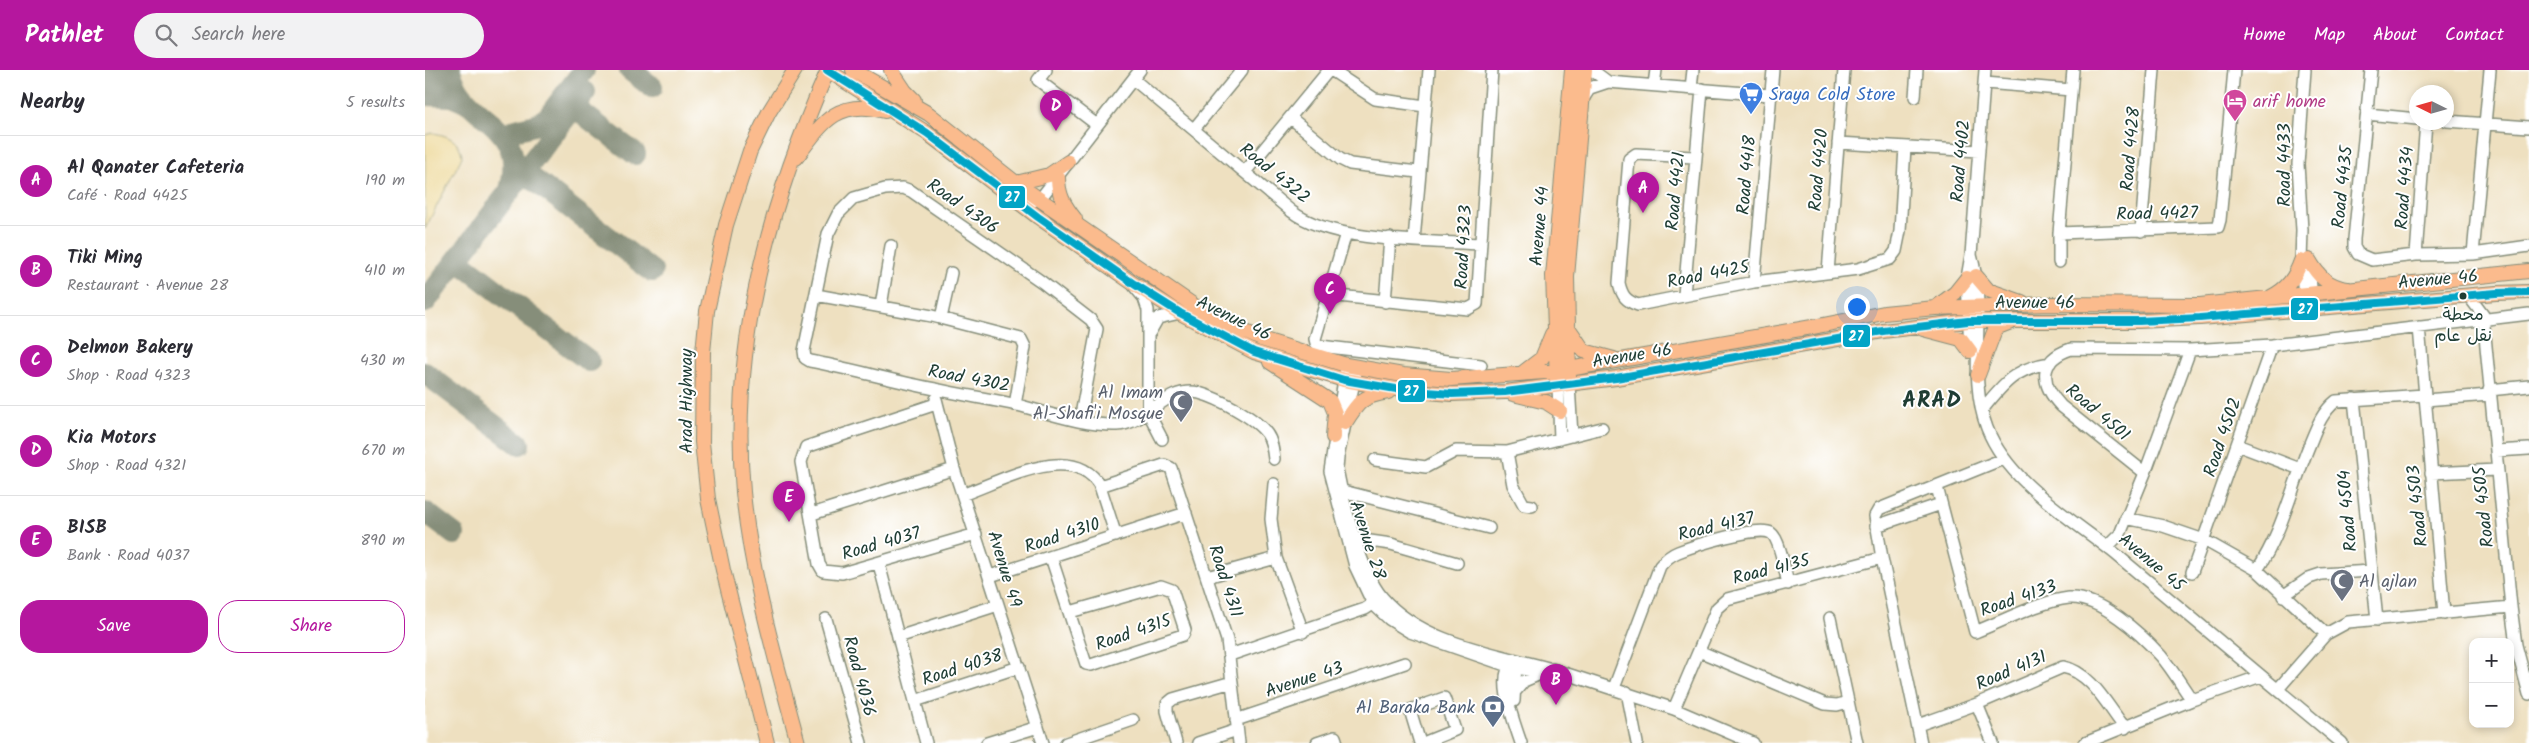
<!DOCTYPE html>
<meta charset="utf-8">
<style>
body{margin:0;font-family:Kalam,"Playpen Sans Arabic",sans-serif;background:#f2f2f3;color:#2b2b33}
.controls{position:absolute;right:15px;bottom:15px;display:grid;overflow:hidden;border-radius:10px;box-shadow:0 2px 8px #0003}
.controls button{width:45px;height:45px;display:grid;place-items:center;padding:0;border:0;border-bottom:1px solid #e1e1e2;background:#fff;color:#2b2b33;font:25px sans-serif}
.compass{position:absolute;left:1984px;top:15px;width:45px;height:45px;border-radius:50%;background:#fff;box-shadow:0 2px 8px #0003;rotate:275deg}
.you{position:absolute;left:1431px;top:236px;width:18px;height:18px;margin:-12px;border:4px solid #fff;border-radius:50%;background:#1a73e8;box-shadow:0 0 0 8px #1a73e833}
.badge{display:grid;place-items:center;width:32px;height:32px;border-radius:50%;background:#b5179e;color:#fff;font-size:16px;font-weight:700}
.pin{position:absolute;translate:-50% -41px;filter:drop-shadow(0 1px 2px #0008)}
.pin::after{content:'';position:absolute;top:26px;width:18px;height:15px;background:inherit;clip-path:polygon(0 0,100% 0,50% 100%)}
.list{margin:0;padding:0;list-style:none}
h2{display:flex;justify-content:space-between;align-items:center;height:65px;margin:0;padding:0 20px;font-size:21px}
h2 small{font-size:16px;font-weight:400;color:#7c7c81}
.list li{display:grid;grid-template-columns:32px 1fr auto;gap:15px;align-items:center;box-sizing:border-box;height:90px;padding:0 20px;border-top:1px solid #e1e1e2}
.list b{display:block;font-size:19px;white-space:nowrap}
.list p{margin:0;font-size:16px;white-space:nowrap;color:#7c7c81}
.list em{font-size:16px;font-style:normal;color:#7c7c81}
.actions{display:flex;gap:10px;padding:15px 20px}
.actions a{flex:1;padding:11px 0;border:1px solid #b5179e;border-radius:20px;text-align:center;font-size:18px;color:#b5179e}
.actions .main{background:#b5179e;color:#fff}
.icon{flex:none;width:28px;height:28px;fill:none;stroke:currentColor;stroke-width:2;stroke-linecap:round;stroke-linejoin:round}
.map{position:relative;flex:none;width:2104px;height:673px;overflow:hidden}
header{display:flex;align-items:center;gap:30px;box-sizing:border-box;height:70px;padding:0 25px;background:#b5179e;color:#fff}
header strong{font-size:24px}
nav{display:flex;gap:28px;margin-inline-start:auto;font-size:18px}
.search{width:350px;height:45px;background:#f2f2f3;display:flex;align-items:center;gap:12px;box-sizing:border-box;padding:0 18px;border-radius:28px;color:#7c7c81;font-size:19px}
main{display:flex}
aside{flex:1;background:#fff}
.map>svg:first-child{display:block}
.sand{fill:#eeda9e;stroke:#868c69}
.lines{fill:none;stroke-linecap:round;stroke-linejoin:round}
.taxiway{stroke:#868e7a;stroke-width:22}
.runway{stroke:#868e7a;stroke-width:55}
.minor-casing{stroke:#868e7a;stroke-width:14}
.major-casing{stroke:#868e7a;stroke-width:16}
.minor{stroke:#fff;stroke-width:11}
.major{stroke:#fbbb8d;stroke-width:14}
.bus-1-casing{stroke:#fff;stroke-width:11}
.bus-1{stroke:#02a4c6;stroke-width:8}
.bus-dot{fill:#1f3d34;stroke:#fff;stroke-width:2}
.labels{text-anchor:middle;stroke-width:4;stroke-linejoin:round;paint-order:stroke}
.bus-label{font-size:17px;fill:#1f3d34;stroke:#fff}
.shop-label{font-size:18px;fill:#366cbe;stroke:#fff;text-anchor:start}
.hotel-label{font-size:18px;fill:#b23c85;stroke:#fff;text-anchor:start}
.street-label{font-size:18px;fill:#1f3d34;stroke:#fff}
.worship-label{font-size:18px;fill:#5b616d;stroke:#fff;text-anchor:end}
.service-label{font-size:18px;fill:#4e5e75;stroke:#fff;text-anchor:end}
.district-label{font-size:22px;font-weight:bold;letter-spacing:1px;fill:#1f3d34;stroke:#fff}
.line-badge{stroke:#fff;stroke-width:2}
.badge-label{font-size:14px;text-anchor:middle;font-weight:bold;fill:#fff}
</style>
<header>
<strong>Pathlet</strong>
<div class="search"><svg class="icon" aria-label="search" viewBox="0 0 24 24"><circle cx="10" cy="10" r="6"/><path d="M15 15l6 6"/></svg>Search here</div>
<nav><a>Home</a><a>Map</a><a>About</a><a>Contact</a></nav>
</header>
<main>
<aside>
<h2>Nearby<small>5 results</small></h2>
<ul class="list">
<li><span class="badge">A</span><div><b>Al Qanater Cafeteria</b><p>Café · Road 4425</p></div><em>190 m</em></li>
<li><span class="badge">B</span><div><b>Tiki Ming</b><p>Restaurant · Avenue 28</p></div><em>410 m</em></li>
<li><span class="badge">C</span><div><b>Delmon Bakery</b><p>Shop · Road 4323</p></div><em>430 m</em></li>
<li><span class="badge">D</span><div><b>Kia Motors</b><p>Shop · Road 4321</p></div><em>670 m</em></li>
<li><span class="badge">E</span><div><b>BISB</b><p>Bank · Road 4037</p></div><em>890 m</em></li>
</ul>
<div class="actions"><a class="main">Save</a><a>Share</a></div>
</aside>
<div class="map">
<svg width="2104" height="673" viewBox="0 0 2104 673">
<rect width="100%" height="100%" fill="#fff"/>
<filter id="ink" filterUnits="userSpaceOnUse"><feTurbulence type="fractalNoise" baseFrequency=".02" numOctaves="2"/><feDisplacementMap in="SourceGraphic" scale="10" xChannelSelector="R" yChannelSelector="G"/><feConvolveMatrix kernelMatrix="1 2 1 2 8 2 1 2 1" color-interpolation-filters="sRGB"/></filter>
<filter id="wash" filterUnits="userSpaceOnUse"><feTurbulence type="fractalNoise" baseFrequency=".0096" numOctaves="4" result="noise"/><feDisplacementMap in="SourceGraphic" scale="20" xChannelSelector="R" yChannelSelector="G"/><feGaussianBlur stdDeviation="1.12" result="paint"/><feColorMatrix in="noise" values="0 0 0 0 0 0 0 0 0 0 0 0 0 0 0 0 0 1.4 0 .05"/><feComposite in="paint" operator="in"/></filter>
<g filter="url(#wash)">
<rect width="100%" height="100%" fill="#eee0c0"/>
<path class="sand" d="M8,63C22,65 36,71 37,87L0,159V65Z"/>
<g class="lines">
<path class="taxiway" d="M25,0C38,55 104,47 85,120
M205,0L227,17
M0,25L26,26L40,32
M149,37L210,84
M87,61L113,54L123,47L159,0
M99,102L227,201
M32,190L164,291
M0,232L160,22
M0,303L94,374
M0,442L29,464"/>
<path class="runway" d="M0,7L6,0"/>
</g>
</g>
<g filter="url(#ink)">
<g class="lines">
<defs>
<path id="minor" d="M621,0L613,10L672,55
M906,0L950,29L1000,36
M1167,0L1183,12
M1880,0L1873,94L1877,160L1876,191L1879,226L1885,240
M1946,0L1929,169V177L1933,184L1947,190L1991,185L2048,184L2104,176
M708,9L866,141C907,173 1003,171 1055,174
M1560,13L1646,20
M1229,15L1231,0
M1266,18L1268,0
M1490,27L1492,0
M1158,29L1165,18L1183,12L1345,25
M1942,44L1992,49
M866,48L915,89L925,94L993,102
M2022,51L2104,57
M769,59L817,0
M1413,73L1554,81
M1269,87L1211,84L1204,89L1194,213C1197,226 1201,231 1213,235L1329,212L1433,199L1465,189L1471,181L1475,161L1480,77
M820,102L904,0
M591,129L604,132L615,129L715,0
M1716,161L1729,0
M921,163L890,269L891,273L895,276L1056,295
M1634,163L1793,157L1795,150L1809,0
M989,170L1004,0
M2048,184L2065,0
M1546,185C1563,241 1541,303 1562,358C1584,414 1648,449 1693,486C1767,548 1842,611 1917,673
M1991,185L2001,52
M1884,191L1887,232
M1634,192V163L1648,0
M1403,202L1419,0
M1329,212L1348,0
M709,216L719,228L723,240V342L737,369
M391,225L507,246L596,269L600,277L590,335
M903,225L1043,239L1052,234L1067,0
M1259,225L1277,19
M2043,225L2058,245L2086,537L2091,575L2104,624
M960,232L965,168
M456,236L466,176
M516,248L526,203
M1994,257L2019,544
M725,262L733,248L755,243
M1545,282L1542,208L1546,185L1560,0
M932,298L913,387L912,399C918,432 936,503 957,527C997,574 1071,583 1127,599L1249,639L1328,673
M920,303L905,401L930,496L948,534L964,549L985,562L1083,596L1131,606
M1144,314L1147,366
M1133,315L1135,369
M2064,320L2104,316
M511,329L529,399L618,673
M1929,329L1952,550
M2000,330L2064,325
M511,334L381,377L376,392L394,494L398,501L417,503L551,464
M1557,340C1578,314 1590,298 1625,293
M655,350L672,259L666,250L617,212L486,121L478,118L460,119L429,128L413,144L403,164L379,281L380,288L385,291C427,299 468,311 510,319C537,325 565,329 592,335C624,343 659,356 692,355C722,354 741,315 774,323C793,328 831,348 842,364C847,371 848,380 849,389
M1812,375L1875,399
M2071,381L2104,379
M1082,382L1088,415L1099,435L1107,436
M950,390L1001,397L1031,381L1082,382L1177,358
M1720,403L1636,336C1615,314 1613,290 1646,279L1765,280L1847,275L2104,244
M2006,403L2072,400
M849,414L846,449L851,488L878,562
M675,416L691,466
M1512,417L1550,562C1576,552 1616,531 1644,528C1675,526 1716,564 1736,586C1747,599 1757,616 1767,630
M918,421L1064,458
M539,424C577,411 648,370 675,416L733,397L739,395L746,398L802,570L814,673
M387,444L529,399
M1701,448L1738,456L1779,470L1832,500L1901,564
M1451,456L1516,434
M930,466L938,470L966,474L1032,493
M1682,477L1695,464L1720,403L1765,280
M626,487L661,594L666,595L758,565L760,560L747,520L736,516L645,542
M454,494L501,673
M1832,500C1857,463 1867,417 1884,376C1891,359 1896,343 1911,331L1999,325
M1767,502L1847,275
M565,506L761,443
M782,507L851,488
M1858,526L1884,508L1896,504L1946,501
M1405,548L1432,673
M401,549L436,673
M473,567L573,535
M1274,581L1400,634L1412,635L1423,632
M805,585L940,539L954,530
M1088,592C1070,607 1090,654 1096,673
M1189,618L1235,496C1240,490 1245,485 1253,482C1268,476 1333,455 1346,463C1355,469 1360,502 1363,514
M1853,619L1901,564L1923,552L2086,537
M1202,622L1212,673
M1088,624L1099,611L1115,604
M490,631L594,597
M1089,631L1091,592
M1552,634L1568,673
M1249,639L1292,538L1302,529L1457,488
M811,650L980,593
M1493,655L1552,634L1638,597C1666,602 1683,637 1700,658
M562,673L613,657
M641,673L708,650
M751,673L742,641V634L748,629L807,612
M773,673L812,660
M892,673L910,667L912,673
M995,673L985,640L1019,628L1030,660L998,673
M1496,673L1457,488L1450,446L1454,439L1578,389
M1660,673L1767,630L1836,606"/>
<path id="major" d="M402,0L502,63L613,147L709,214L755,243L829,282L919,310L977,320L1027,324L1080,322L1191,308L1458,261L1543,251H1714L1775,248L2071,223L2104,222
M428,0L504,44L591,113L780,243L836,269L921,295L978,305L1026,309L1132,301L1393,256L1459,243L1510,238L1625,234L1775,235L2104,201
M466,0L480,21L489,30
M371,88C397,53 412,28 460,41
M633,107C633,125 639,135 650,149
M591,113L624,105L643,92
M1884,190C1893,206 1903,216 1922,219
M1551,206L1563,220L1597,232
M1846,227C1862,219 1870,208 1876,191
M1510,238L1530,223L1542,208
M1144,259L1159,281L1189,289
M1498,259L1536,269L1545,281
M845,292L905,331L910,343L908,367
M1096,304L1117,288L1127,264
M1553,305L1569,262L1573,257L1586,252
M1144,308L1142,207L1160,0
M1132,310L1128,206L1147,0
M1088,324L1121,332L1135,341
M920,353C933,332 937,326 963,322
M342,673L298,500L283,429L277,372L278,282L282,241L301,155L325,81L344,42L370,0
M373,673C351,590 326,507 318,422C305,274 344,134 403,0"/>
</defs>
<use href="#minor" class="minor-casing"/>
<use href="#major" class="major-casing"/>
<use href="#minor" class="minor"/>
<use href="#major" class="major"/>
<defs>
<path id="bus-1" d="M402,0L502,63L613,147L709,214L755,243L829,282L919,310L977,320L1027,324L1080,322L1191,308L1458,261L1543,251H1714L1775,248L2071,223L2104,222"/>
</defs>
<use href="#bus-1" class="bus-1-casing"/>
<use href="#bus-1" class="bus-1"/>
</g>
</g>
<defs>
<symbol id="supermarket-pin" viewBox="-11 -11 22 30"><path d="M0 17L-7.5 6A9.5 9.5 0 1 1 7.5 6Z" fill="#3f7fe0" stroke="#fff"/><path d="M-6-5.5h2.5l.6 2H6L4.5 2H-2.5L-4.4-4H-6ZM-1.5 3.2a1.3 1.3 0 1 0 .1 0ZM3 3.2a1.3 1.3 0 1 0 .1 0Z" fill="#fff"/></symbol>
<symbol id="hotel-pin" viewBox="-11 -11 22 30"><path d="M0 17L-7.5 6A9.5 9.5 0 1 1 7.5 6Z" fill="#d1479c" stroke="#fff"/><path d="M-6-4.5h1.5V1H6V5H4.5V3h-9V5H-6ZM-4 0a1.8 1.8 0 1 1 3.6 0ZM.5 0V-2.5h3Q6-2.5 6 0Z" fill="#fff"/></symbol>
<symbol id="mosque-pin" viewBox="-11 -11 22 30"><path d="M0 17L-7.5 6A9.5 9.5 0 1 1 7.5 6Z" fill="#6b7280" stroke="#fff"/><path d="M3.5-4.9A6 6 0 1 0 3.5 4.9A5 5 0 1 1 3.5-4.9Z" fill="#fff"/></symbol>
<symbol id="bank-pin" viewBox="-11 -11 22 30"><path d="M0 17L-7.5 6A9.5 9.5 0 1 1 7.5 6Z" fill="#5c6f8a" stroke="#fff"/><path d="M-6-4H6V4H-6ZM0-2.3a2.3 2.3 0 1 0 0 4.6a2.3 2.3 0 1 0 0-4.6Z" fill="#fff"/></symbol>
</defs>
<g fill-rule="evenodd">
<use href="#supermarket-pin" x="1312" y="10" width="28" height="38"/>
<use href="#hotel-pin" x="1796" y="17" width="28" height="38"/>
<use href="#mosque-pin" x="742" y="318" width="28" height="38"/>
<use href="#mosque-pin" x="1903" y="497" width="28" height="38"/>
<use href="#bank-pin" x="1054" y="623" width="28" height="38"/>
</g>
<circle class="bus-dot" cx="2038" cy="226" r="4.5"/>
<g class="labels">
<g class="bus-label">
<text x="2038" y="250">محطة<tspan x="2038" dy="21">نقل عام</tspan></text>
</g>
<g class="shop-label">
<text x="1344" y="30">Sraya Cold Store</text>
</g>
<g class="hotel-label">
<text x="1828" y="37">arif home</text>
</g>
<g class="street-label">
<text transform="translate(1705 79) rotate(-85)" y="6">Road 4428</text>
<text transform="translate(1535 91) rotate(-85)" y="6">Road 4402</text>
<text transform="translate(1859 95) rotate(-90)" y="6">Road 4433</text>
<text transform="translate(1393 100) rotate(-85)" y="6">Road 4420</text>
<text transform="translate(850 103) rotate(39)" y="6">Road 4322</text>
<text transform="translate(1321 105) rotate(-85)" y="6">Road 4418</text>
<text transform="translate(1917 117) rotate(-84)" y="6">Road 4435</text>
<text transform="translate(1979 118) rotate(-86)" y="6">Road 4434</text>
<text transform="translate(1250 121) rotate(-85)" y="6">Road 4421</text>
<text transform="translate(538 136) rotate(35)" y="6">Road 4306</text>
<text transform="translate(1732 143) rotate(-1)" y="6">Road 4427</text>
<text transform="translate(1114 156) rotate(-85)" y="6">Avenue 44</text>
<text transform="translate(1038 177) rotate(-87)" y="6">Road 4323</text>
<text transform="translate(1283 204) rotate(-11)" y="6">Road 4425</text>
<text transform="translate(2013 209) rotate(-5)" y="6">Avenue 46</text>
<text x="1610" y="238">Avenue 46</text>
<text transform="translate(809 248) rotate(26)" y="6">Avenue 46</text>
<text transform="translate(1207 285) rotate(-9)" y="6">Avenue 46</text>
<text transform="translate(544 308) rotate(11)" y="6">Road 4302</text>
<text transform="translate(261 331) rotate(-90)" y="6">Arad Highway</text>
<text transform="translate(1673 342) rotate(40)" y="6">Road 4501</text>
<text transform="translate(1797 367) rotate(-71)" y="6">Road 4502</text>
<text transform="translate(1992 436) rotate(-96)" y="6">Road 4503</text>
<text transform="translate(2058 437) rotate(-96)" y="6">Road 4505</text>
<text transform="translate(1922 441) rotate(-95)" y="6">Road 4504</text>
<text transform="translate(1291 456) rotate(-13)" y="6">Road 4137</text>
<text transform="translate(637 465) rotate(-18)" y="6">Road 4310</text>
<text transform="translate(943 470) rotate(72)" y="6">Avenue 28</text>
<text transform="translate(456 473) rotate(-16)" y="6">Road 4037</text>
<text transform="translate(1727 492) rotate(40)" y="6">Avenue 45</text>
<text transform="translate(580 499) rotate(73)" y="6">Avenue 49</text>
<text transform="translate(1346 499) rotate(-14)" y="6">Road 4135</text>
<text transform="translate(801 511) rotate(72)" y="6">Road 4311</text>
<text transform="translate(1593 528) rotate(-19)" y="6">Road 4133</text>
<text transform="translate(708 562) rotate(-19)" y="6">Road 4315</text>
<text transform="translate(537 597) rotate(-18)" y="6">Road 4038</text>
<text transform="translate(1586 600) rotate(-23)" y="6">Road 4131</text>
<text transform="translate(435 606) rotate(75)" y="6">Road 4036</text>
<text transform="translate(879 609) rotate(-18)" y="6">Avenue 43</text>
</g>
<g class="worship-label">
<text x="738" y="328">Al Imam<tspan x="738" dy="21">Al-Shafi'i Mosque</tspan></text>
<text x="1934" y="517" text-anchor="start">Al ajlan</text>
</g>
<g class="service-label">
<text x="1050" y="643">Al Baraka Bank</text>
</g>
<g class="district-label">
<text x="1507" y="337">ARAD</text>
</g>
</g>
<g class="line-badge">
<rect x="573" y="115" width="28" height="24" rx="5" fill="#02a4c6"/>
<rect x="1865" y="227" width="29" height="24" rx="5" fill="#02a4c6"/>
<rect x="1417" y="254" width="29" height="24" rx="5" fill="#02a4c6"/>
<rect x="972" y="309" width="29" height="24" rx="5" fill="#02a4c6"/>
</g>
<g class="badge-label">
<text x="587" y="132">27</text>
<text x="1880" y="244">27</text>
<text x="1431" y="271">27</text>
<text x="986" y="326">27</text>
</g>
</svg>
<div class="controls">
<button>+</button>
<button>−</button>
</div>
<svg class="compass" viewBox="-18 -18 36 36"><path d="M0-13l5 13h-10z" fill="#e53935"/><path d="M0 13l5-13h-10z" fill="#7c7c81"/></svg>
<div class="you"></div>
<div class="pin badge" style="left:1218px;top:143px">A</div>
<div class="pin badge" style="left:1131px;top:635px">B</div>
<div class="pin badge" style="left:905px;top:244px">C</div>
<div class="pin badge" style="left:631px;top:61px">D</div>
<div class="pin badge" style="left:364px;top:452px">E</div>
</div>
</main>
